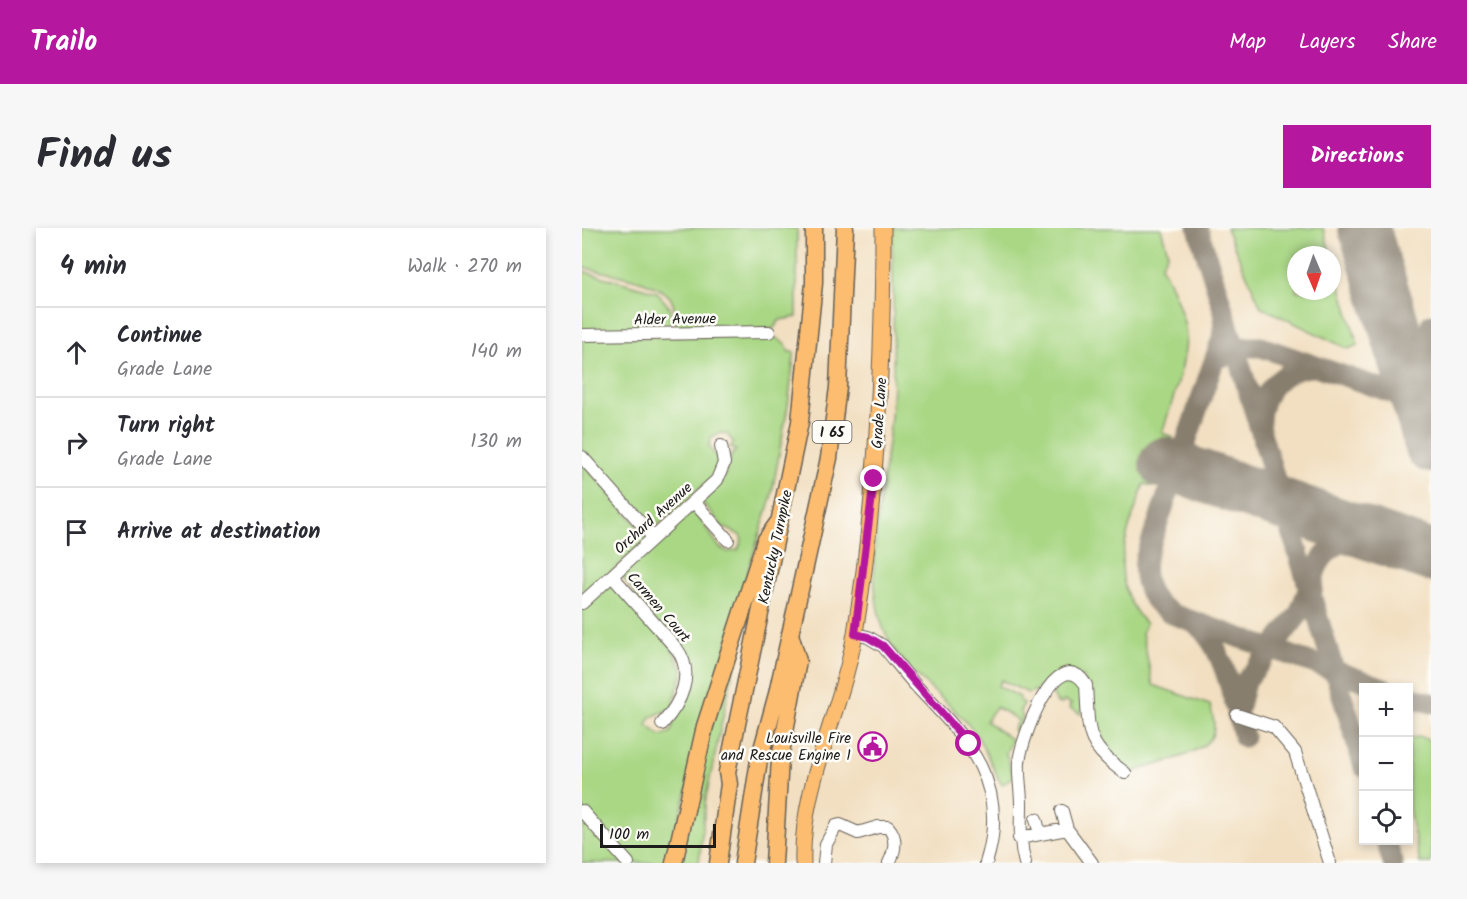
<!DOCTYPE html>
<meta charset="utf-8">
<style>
body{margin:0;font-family:Kalam,sans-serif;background:#f7f7f7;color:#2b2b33}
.controls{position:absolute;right:18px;bottom:18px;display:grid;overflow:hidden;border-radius:0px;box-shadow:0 3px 9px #0003}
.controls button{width:54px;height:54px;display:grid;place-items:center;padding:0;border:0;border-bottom:2px solid #e1e1e2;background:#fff;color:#2b2b33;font:30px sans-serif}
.compass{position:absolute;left:705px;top:18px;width:54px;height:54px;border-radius:50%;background:#fff;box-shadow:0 3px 9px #0003;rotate:178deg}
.scale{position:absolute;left:18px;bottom:15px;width:116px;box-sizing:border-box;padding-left:6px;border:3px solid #1c1c1c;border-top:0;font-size:16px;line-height:21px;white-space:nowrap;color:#1c1c1c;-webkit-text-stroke:4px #fdfcf7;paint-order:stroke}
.stop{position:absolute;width:18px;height:18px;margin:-14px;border:4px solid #b5179e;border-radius:50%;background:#fff}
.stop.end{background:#b5179e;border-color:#fff;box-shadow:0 2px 6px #0008}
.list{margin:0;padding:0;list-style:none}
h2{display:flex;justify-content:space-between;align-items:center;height:78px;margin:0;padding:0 24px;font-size:26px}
h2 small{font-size:20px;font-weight:400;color:#7c7c81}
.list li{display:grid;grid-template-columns:39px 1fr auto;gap:18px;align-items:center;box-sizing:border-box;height:90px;padding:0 24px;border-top:2px solid #e1e1e2}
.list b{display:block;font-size:22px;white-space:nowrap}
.list p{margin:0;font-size:20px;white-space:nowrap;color:#7c7c81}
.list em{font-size:20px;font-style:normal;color:#7c7c81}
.icon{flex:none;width:33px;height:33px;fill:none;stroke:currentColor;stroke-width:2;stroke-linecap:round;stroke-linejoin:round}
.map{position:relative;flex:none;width:849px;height:635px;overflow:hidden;border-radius:0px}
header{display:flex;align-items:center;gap:36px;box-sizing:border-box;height:84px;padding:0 30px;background:#b5179e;color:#fff}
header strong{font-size:28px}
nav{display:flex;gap:33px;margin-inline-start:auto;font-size:21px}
.intro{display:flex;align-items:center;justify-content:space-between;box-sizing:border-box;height:144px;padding:0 36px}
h1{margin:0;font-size:42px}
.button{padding:15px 27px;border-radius:0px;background:#b5179e;color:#fff;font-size:21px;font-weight:700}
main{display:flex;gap:36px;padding:0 36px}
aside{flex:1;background:#fff;border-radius:0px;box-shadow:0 3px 9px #0003}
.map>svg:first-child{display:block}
.green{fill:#a9d784;stroke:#627a50;stroke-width:1.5}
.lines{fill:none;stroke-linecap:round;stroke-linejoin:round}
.taxiway{stroke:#877e6e;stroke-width:21}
.runway{stroke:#877e6e;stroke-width:52}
.minor-casing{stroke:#676056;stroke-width:14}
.major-casing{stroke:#676056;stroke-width:17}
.highway-casing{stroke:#676056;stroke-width:19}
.minor{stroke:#fff;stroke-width:12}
.major{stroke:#fcbd6f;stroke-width:15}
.highway{stroke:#fcbd6f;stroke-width:16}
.route{stroke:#b5179e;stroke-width:8}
.labels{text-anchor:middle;stroke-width:5;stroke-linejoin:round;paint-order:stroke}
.shield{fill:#fdfcf7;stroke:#605f5e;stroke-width:1.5}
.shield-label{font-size:14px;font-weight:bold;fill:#1c1c1c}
.street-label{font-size:15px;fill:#1c1c1c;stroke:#fdfcf7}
.poi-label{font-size:15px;fill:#1c1c1c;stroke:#fdfcf7;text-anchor:end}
</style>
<header>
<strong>Trailo</strong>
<nav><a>Map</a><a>Layers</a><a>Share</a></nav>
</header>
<div class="intro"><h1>Find us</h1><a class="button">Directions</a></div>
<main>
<aside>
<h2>4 min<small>Walk · 270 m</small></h2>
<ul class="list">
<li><svg class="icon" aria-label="ahead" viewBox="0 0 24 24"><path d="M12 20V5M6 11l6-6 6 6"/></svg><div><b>Continue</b><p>Grade Lane</p></div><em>140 m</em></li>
<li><svg class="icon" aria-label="right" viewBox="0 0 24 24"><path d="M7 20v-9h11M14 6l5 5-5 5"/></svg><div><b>Turn right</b><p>Grade Lane</p></div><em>130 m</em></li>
<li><svg class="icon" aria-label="arrive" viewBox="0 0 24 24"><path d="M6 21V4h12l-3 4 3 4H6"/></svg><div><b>Arrive at destination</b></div></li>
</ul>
</aside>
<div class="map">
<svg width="849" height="635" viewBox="0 0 849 635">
<rect width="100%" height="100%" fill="#fdfcf7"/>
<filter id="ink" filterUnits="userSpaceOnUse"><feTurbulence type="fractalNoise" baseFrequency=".0167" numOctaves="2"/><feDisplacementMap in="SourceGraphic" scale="12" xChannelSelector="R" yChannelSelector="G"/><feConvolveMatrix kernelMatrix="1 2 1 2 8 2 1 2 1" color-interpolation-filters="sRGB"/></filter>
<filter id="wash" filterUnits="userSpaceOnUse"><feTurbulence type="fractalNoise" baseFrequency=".008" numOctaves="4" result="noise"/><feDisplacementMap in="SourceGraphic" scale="24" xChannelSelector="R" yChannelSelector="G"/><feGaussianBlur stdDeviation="1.35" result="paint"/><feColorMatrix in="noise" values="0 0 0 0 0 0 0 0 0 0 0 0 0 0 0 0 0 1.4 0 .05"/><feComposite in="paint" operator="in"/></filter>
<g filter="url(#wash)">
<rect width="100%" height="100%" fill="#f2dfc1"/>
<path class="green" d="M0,0H215V89L198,92L191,101L98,102C90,94 95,81 89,71C77,52 21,45 0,39Z
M310,0H579L586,25L579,38C588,51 604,93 604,109C603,139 589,177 580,205L591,209L574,259L562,256C545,307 522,350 564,396L560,405L571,457L628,477C630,486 634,495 631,505C626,526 570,537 550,544L533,531L510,491L502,449L464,454L455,462L446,465L419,452L416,458L438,469L437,472L442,475L438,483L441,490L433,504L431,501L436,492L414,479L404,493L430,512L424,525L431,549L420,557C409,539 404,519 390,501C363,467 321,446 303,404C277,346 306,243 310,177C313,118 311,59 310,0Z
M644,0H741L749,27H714V63H750V29L776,117L766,121L679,79Z
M0,43L75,64L88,80L89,102L0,104Z
M190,107L203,116L207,124H212V128L206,178L189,270L159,365L85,635H49L0,579V379L30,357L88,417L101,443L90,480L69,489L65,497L79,508L89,504L109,444L40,348V343L111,281L138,320L146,324L156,322L160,312L158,307L141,299L120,274L142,250L149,228L154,222L148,219L152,215L145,206L137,205L129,210L127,218L136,231V245L70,302L0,224V110Z
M0,234L66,310L0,371Z
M155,423L124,569L117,635H96L127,502Z
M492,450L502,463L499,486L487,480L489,476L482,473L480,476L475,475L471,467L475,454Z
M839,509L849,513V635H838L827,582V510Z
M0,587L43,635H0Z"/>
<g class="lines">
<path class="taxiway" d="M616,0L782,539
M642,92L640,110L563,332C560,356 570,377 593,387L802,460
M849,96V161
M643,128L664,119H679L849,178
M818,169L835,185L849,225
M678,195C678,164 701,139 733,139
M730,365C731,348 734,335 747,323C778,296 816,317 849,329
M613,396C642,415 652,477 662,509
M826,468L849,475
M655,487L663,454L717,386L728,356
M804,612L811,635"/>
<path class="runway" d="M782,0L849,219
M583,235L849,328"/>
</g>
</g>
<g filter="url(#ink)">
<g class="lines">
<defs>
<path id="minor" d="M0,107L187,104
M0,229L71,309
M111,273L146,312
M30,348L95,421C113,446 99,475 80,496
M0,375L135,252L142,235L139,218
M273,406L286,409L301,418C313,432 324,447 337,461C386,512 429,557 404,635
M655,487L692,499L713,524L748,635
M0,583L46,635
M480,583L485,601
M454,591L458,606
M437,610L485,601L510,635
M242,635L244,616L254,598L258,597L276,605L296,599H306C316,610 313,623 307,635
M443,635C437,614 439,597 439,576C439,562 436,548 437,534C439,513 474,411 504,457C507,504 502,516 543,545"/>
<path id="major" d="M221,635C218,558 261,480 273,405C295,271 301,135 301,0"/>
<path id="highway" d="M92,635L123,498L183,313L195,296
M136,635L147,556L145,544L218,194L232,55V0
M161,635L177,532L195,466L247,230L256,159L263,0
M192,635L198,530L216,433L208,406"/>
</defs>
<use href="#minor" class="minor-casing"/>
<use href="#major" class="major-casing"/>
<use href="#highway" class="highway-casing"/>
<use href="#minor" class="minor"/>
<use href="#major" class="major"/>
<use href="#highway" class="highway"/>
</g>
</g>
<g class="lines" filter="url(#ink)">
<path class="route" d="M292,251L273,406L286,409L301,418L387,516"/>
</g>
<defs>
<symbol id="civic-ring" viewBox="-11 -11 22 22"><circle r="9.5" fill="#fdfcf7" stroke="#b5179e" stroke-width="1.5"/><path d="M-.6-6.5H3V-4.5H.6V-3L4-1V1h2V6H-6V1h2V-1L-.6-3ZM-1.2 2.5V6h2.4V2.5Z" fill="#b5179e"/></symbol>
</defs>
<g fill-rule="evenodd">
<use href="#civic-ring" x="274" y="502" width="33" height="33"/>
</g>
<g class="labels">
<rect class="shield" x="230.5" y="193" width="39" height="22" rx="4.5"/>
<g class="shield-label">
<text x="250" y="209">I 65</text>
</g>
<g class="street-label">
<text transform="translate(93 91) rotate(-1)" y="5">Alder Avenue</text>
<text transform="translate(297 185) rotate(-86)" y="5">Grade Lane</text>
<text transform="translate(71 290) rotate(-42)" y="5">Orchard Avenue</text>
<text transform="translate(193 319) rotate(-78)" y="5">Kentucky Turnpike</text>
<text transform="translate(77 379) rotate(49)" y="5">Carmen Court</text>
</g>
<g class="poi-label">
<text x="269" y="515">Louisville Fire<tspan x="269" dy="17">and Rescue Engine 1</tspan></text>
</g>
</g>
</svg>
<div class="controls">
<button>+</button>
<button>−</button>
<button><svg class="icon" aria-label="locate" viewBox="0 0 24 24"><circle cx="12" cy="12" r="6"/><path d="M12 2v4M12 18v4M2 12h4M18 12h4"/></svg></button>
</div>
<svg class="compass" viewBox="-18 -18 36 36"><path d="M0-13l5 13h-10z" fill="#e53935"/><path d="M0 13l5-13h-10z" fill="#7c7c81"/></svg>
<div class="scale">100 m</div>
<div class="stop" style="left:387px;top:516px"></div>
<div class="stop end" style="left:292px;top:251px"></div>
</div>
</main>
